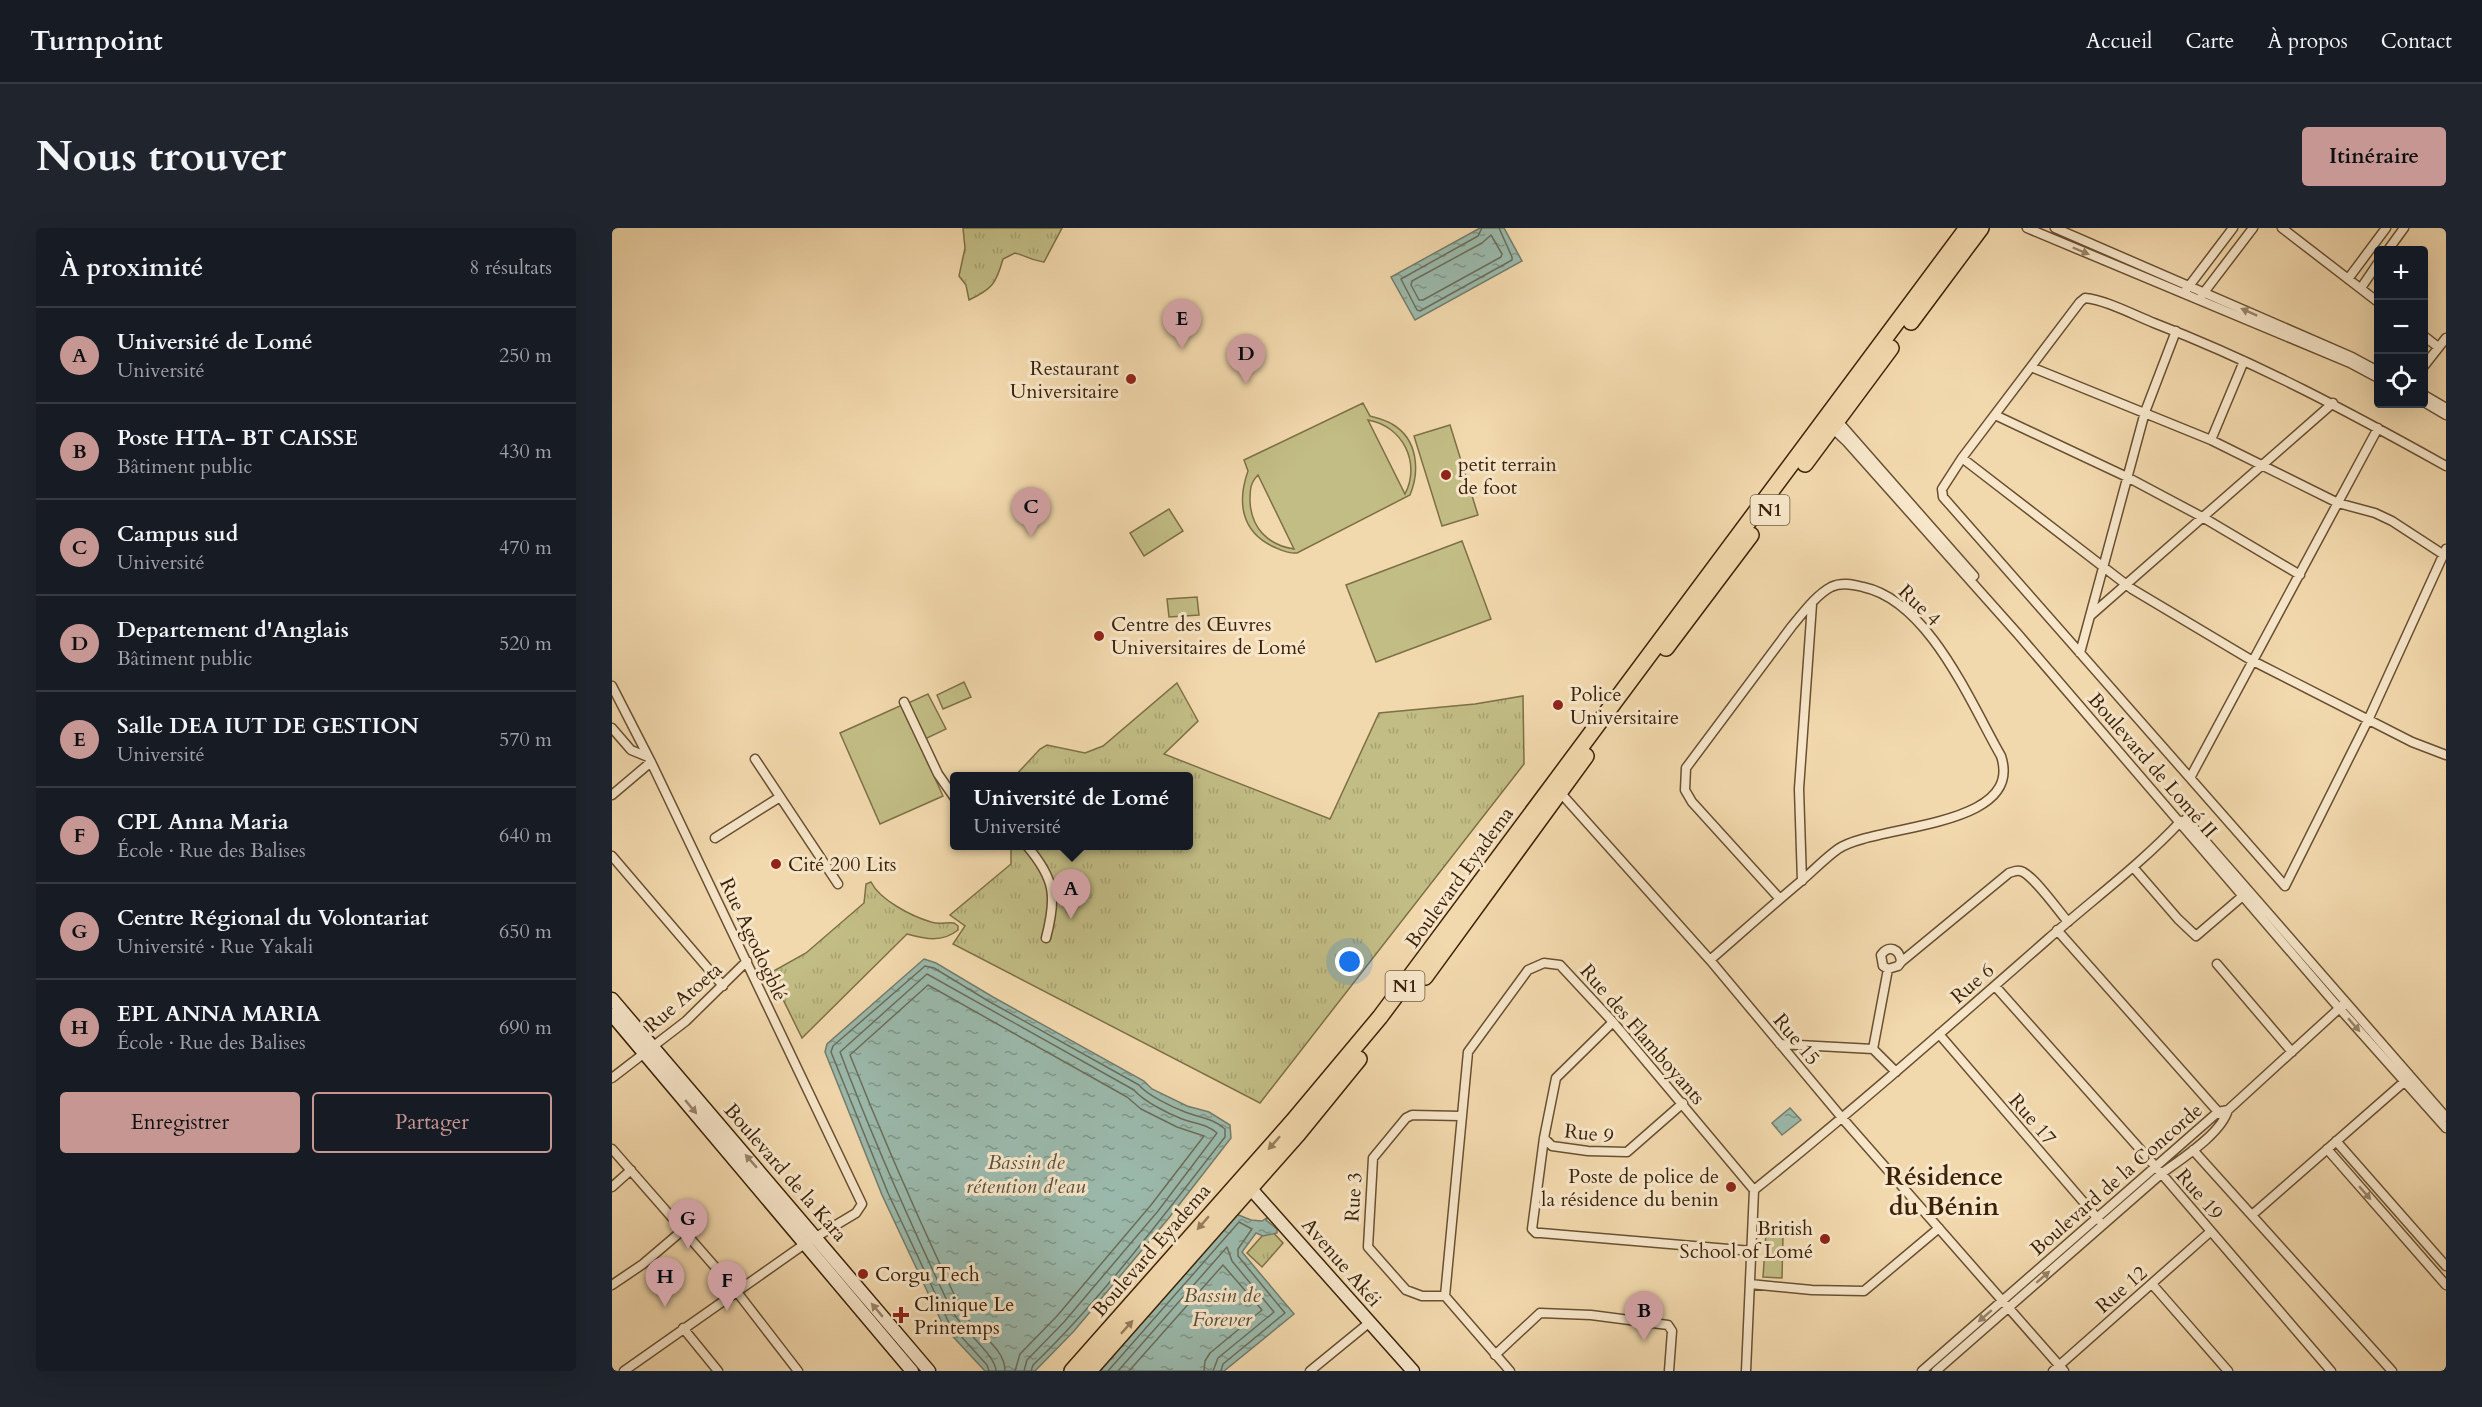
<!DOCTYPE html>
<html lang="fr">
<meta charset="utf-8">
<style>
body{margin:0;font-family:Cardo,serif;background:#20242c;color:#f1f3f6}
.controls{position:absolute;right:18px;top:18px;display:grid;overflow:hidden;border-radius:6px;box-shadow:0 6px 24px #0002}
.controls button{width:54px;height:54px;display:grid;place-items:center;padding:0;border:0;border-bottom:2px solid #363941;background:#171b24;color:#f1f3f6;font:30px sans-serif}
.you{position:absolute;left:738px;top:734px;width:21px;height:21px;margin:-15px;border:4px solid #fff;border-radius:50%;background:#1a73e8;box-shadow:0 0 0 9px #1a73e833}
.badge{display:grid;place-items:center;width:39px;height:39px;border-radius:50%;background:#c59692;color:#111;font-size:20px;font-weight:700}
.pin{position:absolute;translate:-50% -50px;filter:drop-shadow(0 2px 3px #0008)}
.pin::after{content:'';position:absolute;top:32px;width:21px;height:18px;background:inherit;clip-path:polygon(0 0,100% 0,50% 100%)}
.popup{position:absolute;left:338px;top:544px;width:243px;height:78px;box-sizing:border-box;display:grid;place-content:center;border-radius:6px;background:#171b24;filter:drop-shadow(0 2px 4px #0005);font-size:20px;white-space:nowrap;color:#9ea1a6}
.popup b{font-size:22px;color:#f1f3f6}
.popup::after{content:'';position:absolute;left:50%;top:100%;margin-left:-12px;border:12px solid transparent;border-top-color:#171b24}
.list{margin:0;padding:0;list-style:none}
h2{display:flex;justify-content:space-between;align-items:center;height:78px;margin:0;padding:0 24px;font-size:26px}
h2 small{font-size:20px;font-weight:400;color:#9ea1a6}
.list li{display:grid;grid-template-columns:39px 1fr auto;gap:18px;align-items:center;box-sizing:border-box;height:96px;padding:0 24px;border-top:2px solid #363941}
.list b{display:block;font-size:22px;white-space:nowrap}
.list p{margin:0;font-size:20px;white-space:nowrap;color:#9ea1a6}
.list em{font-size:20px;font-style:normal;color:#9ea1a6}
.actions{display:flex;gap:12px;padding:18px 24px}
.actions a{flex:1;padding:14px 0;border:2px solid #c59692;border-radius:6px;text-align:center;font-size:21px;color:#c59692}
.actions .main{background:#c59692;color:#111}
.icon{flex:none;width:33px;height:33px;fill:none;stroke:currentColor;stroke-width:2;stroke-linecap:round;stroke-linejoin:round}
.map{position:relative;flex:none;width:1834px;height:1143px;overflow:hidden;border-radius:6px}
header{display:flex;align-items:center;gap:36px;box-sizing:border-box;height:84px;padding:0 30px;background:#171b24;border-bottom:2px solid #363941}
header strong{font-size:28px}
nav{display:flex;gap:33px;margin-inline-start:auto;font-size:21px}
.intro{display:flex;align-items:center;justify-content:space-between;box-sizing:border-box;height:144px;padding:0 36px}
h1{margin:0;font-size:42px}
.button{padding:15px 27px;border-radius:6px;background:#c59692;color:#111;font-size:21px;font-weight:700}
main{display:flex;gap:36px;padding:0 36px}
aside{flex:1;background:#171b24;border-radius:6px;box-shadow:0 6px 24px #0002}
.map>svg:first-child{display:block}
.grass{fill:url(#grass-tufts);stroke:#7e7046;stroke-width:1.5}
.garden{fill:#c2bd85;stroke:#7e7046;stroke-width:1.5;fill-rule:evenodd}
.water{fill:url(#water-ripples);stroke:#757d6b;stroke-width:1.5}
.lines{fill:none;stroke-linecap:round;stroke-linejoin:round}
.shore{stroke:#6b6e5a;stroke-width:1.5}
.street-casing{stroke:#695031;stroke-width:11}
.secondary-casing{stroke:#3b2208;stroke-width:15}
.highway-casing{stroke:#3b2208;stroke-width:18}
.street{stroke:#f7e6ca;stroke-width:8}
.secondary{stroke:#f7e6ca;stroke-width:12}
.highway{stroke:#f2d9ad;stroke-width:15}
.oneway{fill:#998469}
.oneway2{fill:#967e5a}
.poi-dot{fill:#8f2418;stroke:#f7e6ca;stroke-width:2}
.labels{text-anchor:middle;stroke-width:6;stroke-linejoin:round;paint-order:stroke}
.shield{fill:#f7e6ca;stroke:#735d42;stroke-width:1.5}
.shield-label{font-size:18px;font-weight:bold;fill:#3b2208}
.poi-label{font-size:20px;fill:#3b2208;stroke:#f7e6ca;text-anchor:start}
.street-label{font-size:20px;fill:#3b2208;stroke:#f7e6ca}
.water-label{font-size:21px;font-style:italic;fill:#58503a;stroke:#f7e6ca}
.district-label{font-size:26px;font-weight:bold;fill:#3b2208;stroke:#f7e6ca}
</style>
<header>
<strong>Turnpoint</strong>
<nav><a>Accueil</a><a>Carte</a><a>À propos</a><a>Contact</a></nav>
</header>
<div class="intro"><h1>Nous trouver</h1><a class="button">Itinéraire</a></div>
<main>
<aside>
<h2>À proximité<small>8 résultats</small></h2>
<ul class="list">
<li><span class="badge">A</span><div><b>Université de Lomé</b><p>Université</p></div><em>250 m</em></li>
<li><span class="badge">B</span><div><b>Poste HTA- BT CAISSE</b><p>Bâtiment public</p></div><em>430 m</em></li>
<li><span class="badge">C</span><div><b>Campus sud</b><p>Université</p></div><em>470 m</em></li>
<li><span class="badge">D</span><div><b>Departement d'Anglais</b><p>Bâtiment public</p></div><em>520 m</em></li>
<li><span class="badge">E</span><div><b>Salle DEA IUT DE GESTION</b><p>Université</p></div><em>570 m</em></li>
<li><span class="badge">F</span><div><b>CPL Anna Maria</b><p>École · Rue des Balises</p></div><em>640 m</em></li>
<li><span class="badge">G</span><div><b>Centre Régional du Volontariat</b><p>Université · Rue Yakali</p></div><em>650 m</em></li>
<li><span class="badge">H</span><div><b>EPL ANNA MARIA</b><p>École · Rue des Balises</p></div><em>690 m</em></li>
</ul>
<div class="actions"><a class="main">Enregistrer</a><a>Partager</a></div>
</aside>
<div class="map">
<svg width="1834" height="1143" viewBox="0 0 1834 1143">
<defs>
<pattern id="grass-tufts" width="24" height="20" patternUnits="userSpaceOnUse" patternTransform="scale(1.5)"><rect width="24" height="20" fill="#c2bd85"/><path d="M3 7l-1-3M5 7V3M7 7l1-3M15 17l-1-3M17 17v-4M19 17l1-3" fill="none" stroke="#a8a271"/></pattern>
<pattern id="water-ripples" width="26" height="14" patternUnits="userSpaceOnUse" patternTransform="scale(1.5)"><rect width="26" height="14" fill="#9bbaad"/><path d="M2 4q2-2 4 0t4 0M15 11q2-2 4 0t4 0" fill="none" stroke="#80978b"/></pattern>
</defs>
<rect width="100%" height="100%" fill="#f2d9ad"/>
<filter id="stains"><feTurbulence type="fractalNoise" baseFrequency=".00333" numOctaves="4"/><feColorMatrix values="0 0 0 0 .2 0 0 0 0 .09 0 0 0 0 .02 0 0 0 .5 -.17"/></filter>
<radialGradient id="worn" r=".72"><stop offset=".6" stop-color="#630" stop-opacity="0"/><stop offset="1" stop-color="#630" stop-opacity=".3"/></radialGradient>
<path class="grass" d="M351,0H450L432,34C422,33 414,28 403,25L391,31C384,56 380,61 357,72L354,57L347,48L353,20Z
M565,455L586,493L552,526L718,591L767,485L863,476L911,468L912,536L648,875L341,716L353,698L338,687L399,636V618H576V548H403L428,521L435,517L473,525L491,518Z
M259,654C268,672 299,688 319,694C327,697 334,694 342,695L346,698V702C330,715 313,711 295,706L190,810L158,745L194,725L252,675L254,656Z
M657,1000L671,1015L650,1039L635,1025Z"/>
<path class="garden" d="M751,175L758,188C765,190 774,192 780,196C806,211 808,243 798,267L685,325C676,326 669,322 662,319C629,304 625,274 636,243L632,232ZM756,192C791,198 809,235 793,266ZM646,247L682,321C656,317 639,300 638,273C638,262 638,255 646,247Z
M838,197L866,287L830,298L802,208Z
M557,281L571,303L532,328L518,305Z
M850,313L879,391L764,434L734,357Z
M585,369L587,387L557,389L555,371Z
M352,454L359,469L331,481L325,467Z
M316,466L334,501L313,511L296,475Z
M290,477L331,568L268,596L228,505Z
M1154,1005L1171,1007L1170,1050L1151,1049Z"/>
<path class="water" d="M868,0H892L910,33L803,92L779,49Z
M312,731L324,735L381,769L532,853L540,861L575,878L597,884L618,897L619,910L556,991L462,1103L423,1143H373L332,1099L270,967L213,824L215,816Z
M1178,880L1189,892L1170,907L1160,895Z
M624,986L639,992L650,993L656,989L654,992L665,1001V1005L651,1008L644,1005L630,1024L682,1086L612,1143H488Z"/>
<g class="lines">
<path class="shore" d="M870,0L866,8L789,51L805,82L808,83L900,32V29L887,0
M879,7L890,26L889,29L811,72H807L799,57L800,53L870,15Z
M377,1143L375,1137L337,1095L276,965L219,824L221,818L313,738L322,740L378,774L527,857C535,867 560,879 573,884C588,890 601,890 613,901V909C553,985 490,1071 421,1137L419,1143
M384,1143C384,1127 348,1100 339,1081C299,997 261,912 228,824L315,746L522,862C531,873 557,886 570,891C583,896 595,896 605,905L546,983L452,1094L415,1132L412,1143
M393,1143C393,1117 359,1103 349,1081C309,997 272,913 238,827L316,757L515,869L529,881L565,899L592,908L539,977L445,1088L408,1126L403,1143
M496,1143L627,994L640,1001L626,1021V1028L673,1085L611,1136L609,1143
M506,1143L615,1019L620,1033L662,1084L606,1130L601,1143
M517,1143L611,1037L650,1082L598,1125L593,1133L592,1143"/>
<defs>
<path id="street" d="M1415,0L1738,135L1766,150
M1443,0L1740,129L1766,143
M1670,0L1766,74
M1776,22L1792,0
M1736,51L1774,0
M1749,60L1766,35
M1574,62L1621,0
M1590,67L1641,0
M1812,108L1826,119
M1812,138L1834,110
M1419,139L1599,212L1726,275L1763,285L1780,293L1832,327
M1812,167L1834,180
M1812,174L1834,187
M1383,187L1515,249L1592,290L1688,347
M1224,191L1362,348
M1217,197L1235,214L1405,405L1720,772L1834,900
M1599,212L1632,133
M1350,230L1520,361L1639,432L1800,514L1834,527
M1834,238C1739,185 1644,134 1542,95C1522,87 1494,72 1473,70L1468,74L1350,230L1330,261L1331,269L1673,658L1757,490L1834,321
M1478,388L1721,175
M1468,425L1533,184L1564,103
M0,458L39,534L250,976L244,985L194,1015L12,1143
M292,474L326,546L342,569
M0,500L19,522L36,529
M143,531L226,656
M1578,550L1766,200
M946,562L1098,732L1231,891L1452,1143
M0,567L39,534
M1574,591L1834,889
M103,610L168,569
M415,618C443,651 445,668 434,710
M0,628L111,758
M1521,639L1566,691L1584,708L1633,666
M1190,653L1187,561L1200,376
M1445,702L1608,886
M1098,732C1128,706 1157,680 1188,654C1200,644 1212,631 1226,621C1262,596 1413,601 1389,528C1358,474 1317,373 1251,359C1240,356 1229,354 1219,359C1204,367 1191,385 1180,398L1074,540L1073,562L1080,574L1168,671
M1289,734C1288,721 1277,716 1269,727L1271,738L1276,741L1286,738L1289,734L1397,645C1401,644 1406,641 1411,644C1423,650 1446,682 1456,694
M1605,736L1680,824
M1383,758L1543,938L1719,1143
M1001,794L944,850L932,910L920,1001L924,1005H929L1140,1023
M1327,806L1487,992
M1168,816L1261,821L1284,844
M1261,821L1276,741
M0,850L74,793L135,733
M932,910L940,918L976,923L1015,924L1071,875
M1724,913L1834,1038
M0,921L125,1064L186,1143
M1715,921L1834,1057
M1581,922L1780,1143
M0,959L19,942
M1142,962C1243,881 1339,796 1436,711C1480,672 1528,637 1569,593
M1640,987L1792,854
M1138,1056L1200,1062L1252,1063L1327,1000
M1540,1056L1616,1143
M0,1057L31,1036L72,1001
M833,1068H810L794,1062L756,1019L761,930L794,890L800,887L848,888
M71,1100L106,1143
M883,1127L928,1085L979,1087L1056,1097L1060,1103L1057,1143
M698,1143L758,1094
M898,1143L833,1068L856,824L916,742L932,735L948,737L1001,794L1142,962L1134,1143
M1310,1143L1606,884L1616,882L1732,776
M1324,1143L1549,946C1569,931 1609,906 1616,882
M1441,1143L1598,1004"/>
<path id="secondary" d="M0,771L317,1143
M0,787L300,1143
M632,953L801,1143"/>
<path id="highway" d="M1299,94L1369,0
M1193,236L1279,120
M1054,420L1139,307
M813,749L974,528
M460,1143L681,893L768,789L1355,0
M477,1143L686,906L747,831"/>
</defs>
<use href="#street" class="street-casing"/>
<use href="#secondary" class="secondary-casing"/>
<use href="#highway" class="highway-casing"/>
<use href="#street" class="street"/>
<use href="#secondary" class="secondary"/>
<use href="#highway" class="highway"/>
</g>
<defs><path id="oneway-solid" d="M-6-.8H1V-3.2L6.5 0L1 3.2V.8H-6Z" transform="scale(1.5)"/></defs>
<g class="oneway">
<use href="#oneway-solid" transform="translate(1469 23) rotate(23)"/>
<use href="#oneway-solid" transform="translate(1637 84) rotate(-156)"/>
<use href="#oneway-solid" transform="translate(1742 797) rotate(49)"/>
<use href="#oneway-solid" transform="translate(79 879) rotate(50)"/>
<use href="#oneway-solid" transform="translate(139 933) rotate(-131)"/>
<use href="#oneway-solid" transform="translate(1753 965) rotate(49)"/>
<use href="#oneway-solid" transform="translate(1431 1049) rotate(-41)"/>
<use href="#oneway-solid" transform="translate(265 1082) rotate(-130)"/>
<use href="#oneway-solid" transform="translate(1373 1088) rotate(139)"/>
</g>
<g class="oneway2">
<use href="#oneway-solid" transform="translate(662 915) rotate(132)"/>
<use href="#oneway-solid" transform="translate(591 995) rotate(131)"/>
<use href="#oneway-solid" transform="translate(515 1099) rotate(-48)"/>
</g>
<g class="poi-dot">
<circle cx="519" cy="151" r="6"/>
<circle cx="834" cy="247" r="6"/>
<circle cx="487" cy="408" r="6"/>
<circle cx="946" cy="477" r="6"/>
<circle cx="164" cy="636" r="6"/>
<circle cx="1119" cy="959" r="6"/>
<circle cx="1213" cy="1011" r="6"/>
<circle cx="251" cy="1046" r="6"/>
<path d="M286 1078h6v6h6v6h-6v6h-6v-6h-6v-6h6z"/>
</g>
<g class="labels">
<g class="shield">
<rect x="1138.5" y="267" width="39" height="30" rx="4.5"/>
<rect x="773.5" y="743" width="39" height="30" rx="4.5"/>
</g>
<g class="shield-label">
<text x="1158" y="288">N1</text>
<text x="793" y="764">N1</text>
</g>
<g class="poi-label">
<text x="507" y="147" text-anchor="end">Restaurant<tspan x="507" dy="23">Universitaire</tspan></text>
<text x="846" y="243">petit terrain<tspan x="846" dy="23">de foot</tspan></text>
<text x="499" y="403">Centre des Œuvres<tspan x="499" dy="23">Universitaires de Lomé</tspan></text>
<text x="958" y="473">Police<tspan x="958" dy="23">Universitaire</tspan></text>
<text x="176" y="643">Cité 200 Lits</text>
<text x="1107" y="955" text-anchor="end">Poste de police de<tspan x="1107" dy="23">la résidence du benin</tspan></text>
<text x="1201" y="1007" text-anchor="end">British<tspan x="1201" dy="23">School of Lomé</tspan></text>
<text x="263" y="1053">Corgu Tech</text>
<text x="302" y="1083">Clinique Le<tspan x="302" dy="23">Printemps</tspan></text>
</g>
<g class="street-label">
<text transform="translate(1308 377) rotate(44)" y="7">Rue 4</text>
<text transform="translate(1541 537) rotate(49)" y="7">Boulevard de Lomé II</text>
<text transform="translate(847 649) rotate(-54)" y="7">Boulevard Eyadema</text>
<text transform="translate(142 711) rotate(65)" y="7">Rue Agodogblé</text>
<text transform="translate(1360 755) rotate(-41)" y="7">Rue 6</text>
<text transform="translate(71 769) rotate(-41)" y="7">Rue Atoeta</text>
<text transform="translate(1031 806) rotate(49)" y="7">Rue des Flamboyants</text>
<text transform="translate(1185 811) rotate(50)" y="7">Rue 15</text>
<text transform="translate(1421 891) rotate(49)" y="7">Rue 17</text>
<text transform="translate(977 905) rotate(6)" y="7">Rue 9</text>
<text transform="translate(174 944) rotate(49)" y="7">Boulevard de la Kara</text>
<text transform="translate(1504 951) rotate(-41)" y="7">Boulevard de la Concorde</text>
<text transform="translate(1588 966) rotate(49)" y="7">Rue 19</text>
<text transform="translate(741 969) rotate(-86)" y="7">Rue 3</text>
<text transform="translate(539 1022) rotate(-49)" y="7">Boulevard Eyadema</text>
<text transform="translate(730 1034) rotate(49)" y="7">Avenue Akéi</text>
<text transform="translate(1509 1061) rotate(-41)" y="7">Rue 12</text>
</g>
<g class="water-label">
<text x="414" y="941">Bassin de<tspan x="414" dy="24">rétention d'eau</tspan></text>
<text x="610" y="1074">Bassin de<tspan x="610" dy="24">Forever</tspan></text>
</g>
<g class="district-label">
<text x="1332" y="957">Résidence<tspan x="1332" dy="30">du Bénin</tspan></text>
</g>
</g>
<rect width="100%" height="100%" filter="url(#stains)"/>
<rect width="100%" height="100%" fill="url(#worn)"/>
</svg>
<div class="controls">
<button>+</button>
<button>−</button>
<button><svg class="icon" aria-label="locate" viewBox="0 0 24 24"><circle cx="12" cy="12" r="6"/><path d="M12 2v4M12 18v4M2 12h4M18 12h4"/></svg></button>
</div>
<div class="you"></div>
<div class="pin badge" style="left:459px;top:691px">A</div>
<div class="popup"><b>Université de Lomé</b>Université</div>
<div class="pin badge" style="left:1032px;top:1113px">B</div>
<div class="pin badge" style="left:419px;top:309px">C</div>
<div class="pin badge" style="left:634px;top:156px">D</div>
<div class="pin badge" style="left:570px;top:121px">E</div>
<div class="pin badge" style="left:115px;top:1083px">F</div>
<div class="pin badge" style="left:76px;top:1021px">G</div>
<div class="pin badge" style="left:53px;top:1079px">H</div>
</div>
</main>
